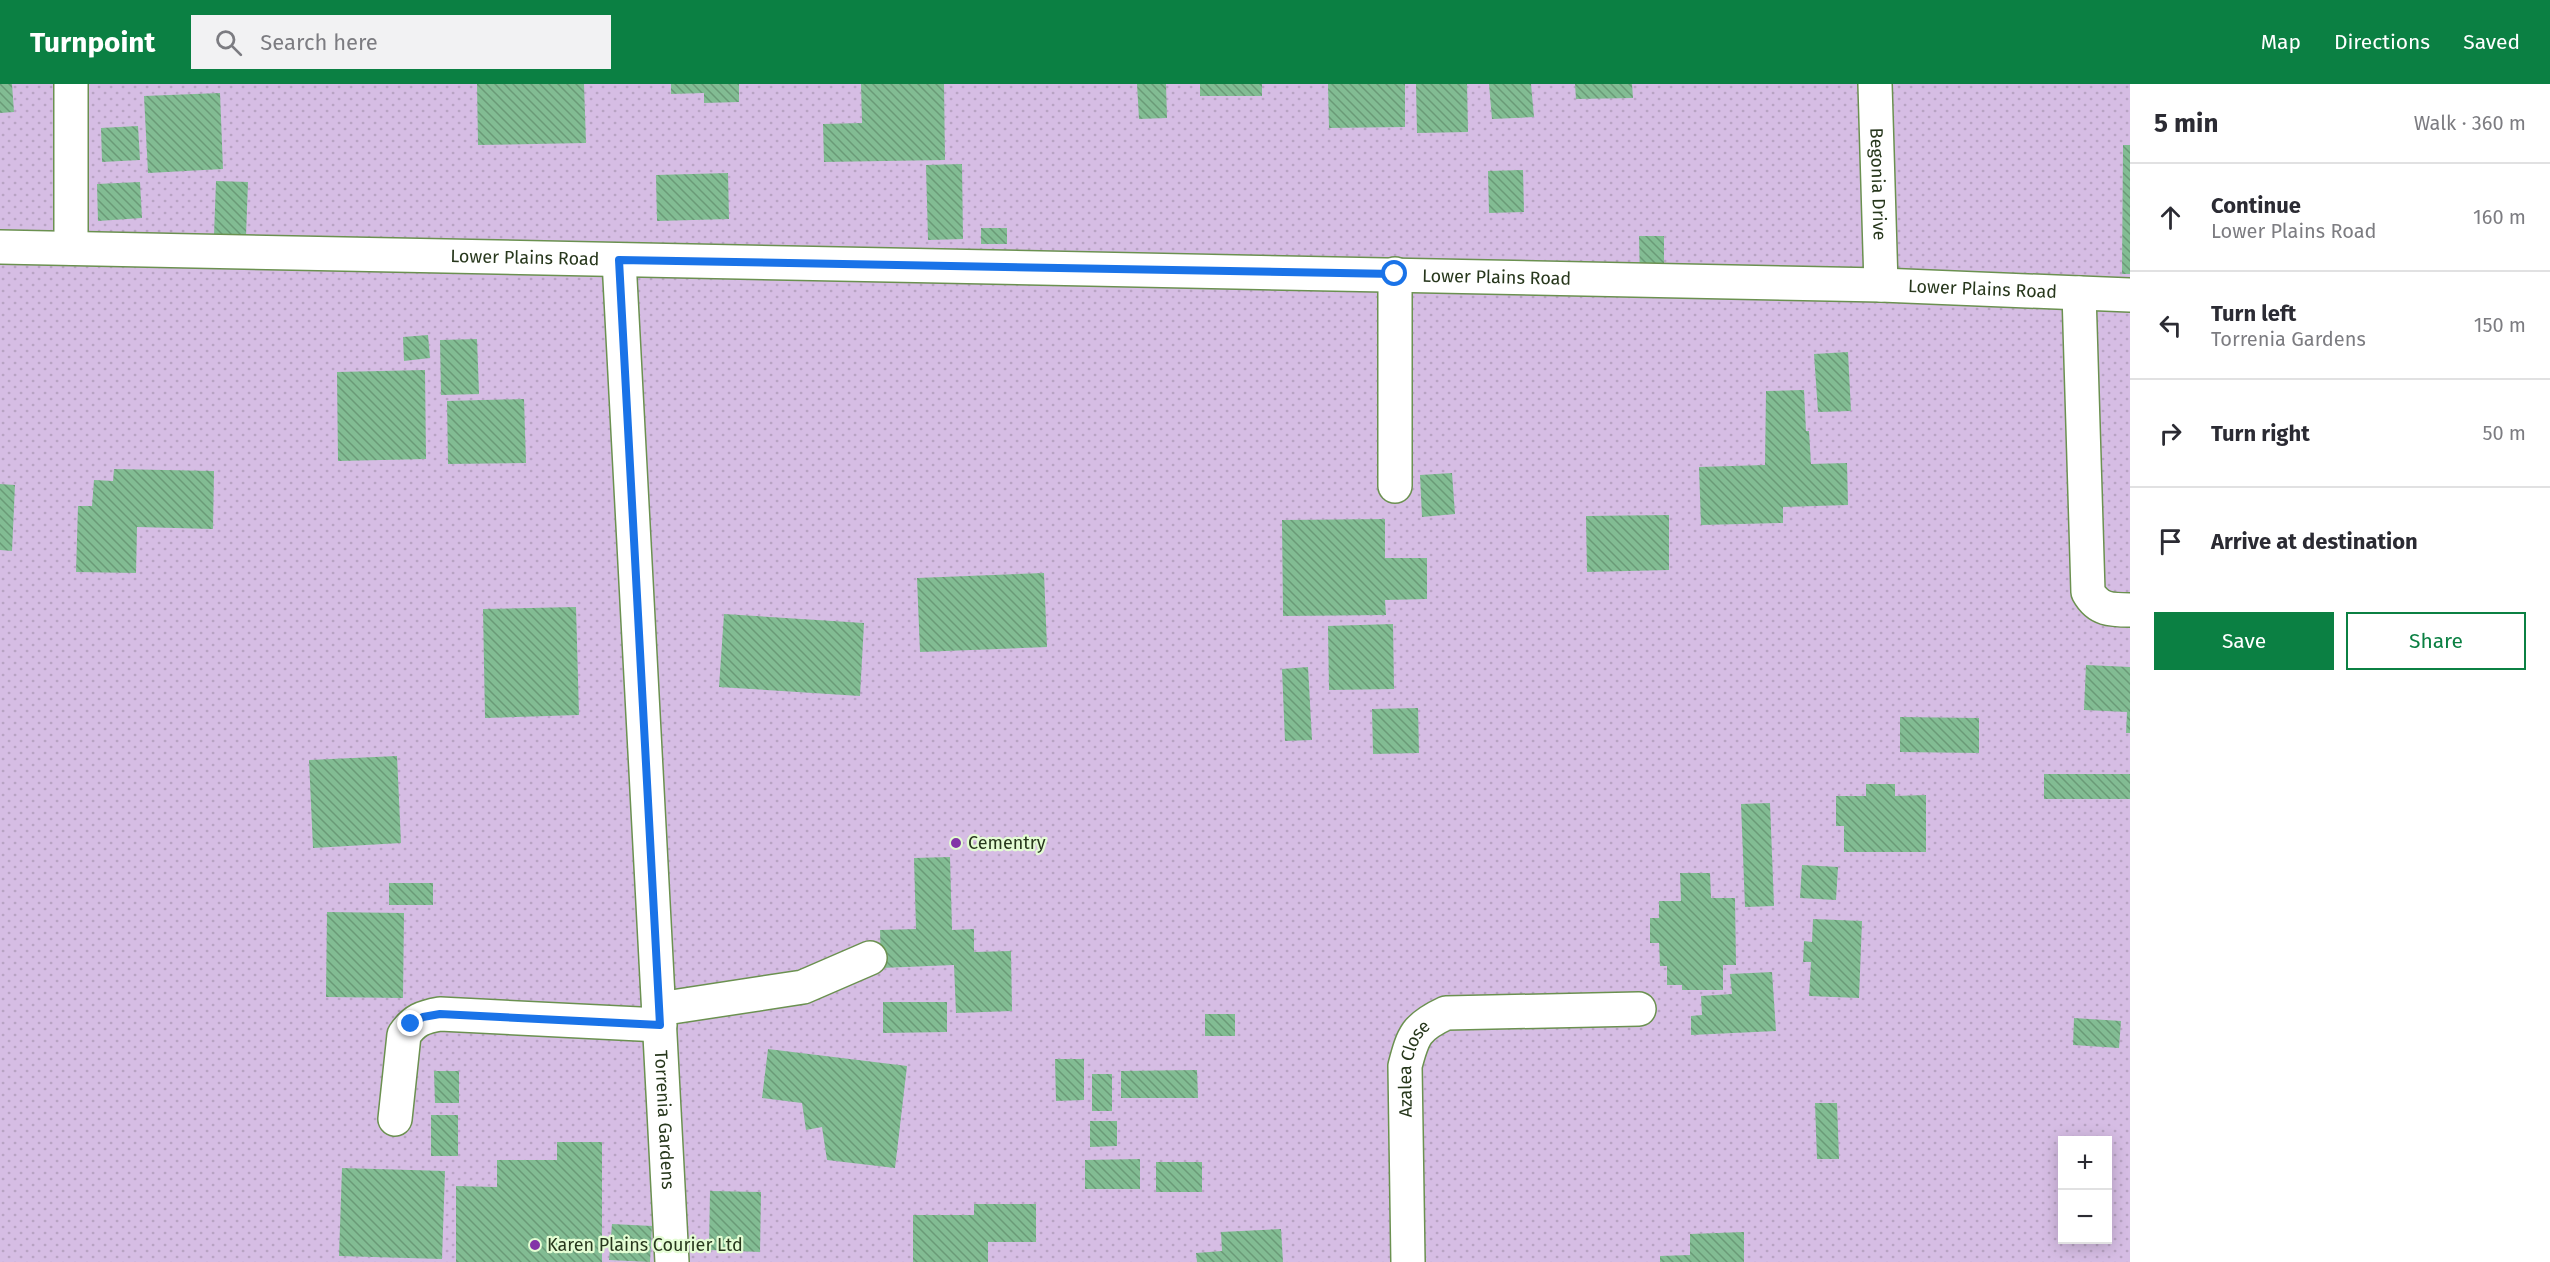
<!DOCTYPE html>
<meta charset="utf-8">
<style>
body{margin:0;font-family:"Fira Sans",sans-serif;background:#f2f2f3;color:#2b2b33}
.controls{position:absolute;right:18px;bottom:18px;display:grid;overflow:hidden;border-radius:0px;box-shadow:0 3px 15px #0003}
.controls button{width:54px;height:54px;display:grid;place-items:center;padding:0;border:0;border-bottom:2px solid #e1e1e2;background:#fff;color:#2b2b33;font:30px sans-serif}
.stop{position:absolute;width:18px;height:18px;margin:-14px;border:4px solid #1a73e8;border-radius:50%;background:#fff}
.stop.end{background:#1a73e8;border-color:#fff;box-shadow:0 2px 6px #0008}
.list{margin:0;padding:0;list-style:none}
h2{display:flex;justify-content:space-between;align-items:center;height:78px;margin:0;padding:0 24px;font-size:26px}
h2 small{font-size:20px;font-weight:400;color:#7c7c81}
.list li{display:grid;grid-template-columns:39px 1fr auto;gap:18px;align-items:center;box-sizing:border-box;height:108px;padding:0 24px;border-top:2px solid #e1e1e2}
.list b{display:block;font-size:22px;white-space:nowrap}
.list p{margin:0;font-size:20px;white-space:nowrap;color:#7c7c81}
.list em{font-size:20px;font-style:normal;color:#7c7c81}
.actions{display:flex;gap:12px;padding:18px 24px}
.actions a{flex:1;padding:14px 0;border:2px solid #0b8043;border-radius:0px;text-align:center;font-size:21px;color:#0b8043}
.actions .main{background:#0b8043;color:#fff}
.icon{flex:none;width:33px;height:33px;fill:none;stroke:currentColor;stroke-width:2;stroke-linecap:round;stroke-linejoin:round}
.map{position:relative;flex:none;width:2130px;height:1178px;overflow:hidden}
header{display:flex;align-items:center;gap:36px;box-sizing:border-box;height:84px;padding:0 30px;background:#0b8043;color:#fff}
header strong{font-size:28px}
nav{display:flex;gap:33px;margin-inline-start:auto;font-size:21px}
.search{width:420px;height:54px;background:#f2f2f3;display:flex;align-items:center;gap:15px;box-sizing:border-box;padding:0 21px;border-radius:0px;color:#7c7c81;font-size:22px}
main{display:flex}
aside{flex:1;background:#fff}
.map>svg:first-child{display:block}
.park{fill:url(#park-dots);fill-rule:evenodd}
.building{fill:url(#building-back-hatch)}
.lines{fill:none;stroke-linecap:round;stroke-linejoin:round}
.minor-casing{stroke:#6b9150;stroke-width:36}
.minor{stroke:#fff;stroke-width:33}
.route{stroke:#1a73e8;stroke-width:8}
.poi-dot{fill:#8336a7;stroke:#e4fdd4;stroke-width:2}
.labels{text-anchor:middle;stroke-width:4.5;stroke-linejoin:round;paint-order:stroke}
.street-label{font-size:18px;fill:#27371c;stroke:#e4fdd4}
.poi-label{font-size:18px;fill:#27371c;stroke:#e4fdd4;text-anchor:start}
</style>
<header>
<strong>Turnpoint</strong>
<div class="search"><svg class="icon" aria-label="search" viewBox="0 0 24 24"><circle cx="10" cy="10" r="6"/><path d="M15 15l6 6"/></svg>Search here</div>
<nav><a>Map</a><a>Directions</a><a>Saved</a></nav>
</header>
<main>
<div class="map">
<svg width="2130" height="1178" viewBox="0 0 2130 1178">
<defs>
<pattern id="park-dots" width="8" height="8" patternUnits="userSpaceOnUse" patternTransform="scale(1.5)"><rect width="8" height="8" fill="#d6bde4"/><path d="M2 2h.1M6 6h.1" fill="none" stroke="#b8a3c3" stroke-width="1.8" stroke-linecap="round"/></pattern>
<pattern id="building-back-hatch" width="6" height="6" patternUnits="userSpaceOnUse" patternTransform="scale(1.5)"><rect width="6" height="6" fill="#82bc93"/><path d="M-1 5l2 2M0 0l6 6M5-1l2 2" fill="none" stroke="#6a9a77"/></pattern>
</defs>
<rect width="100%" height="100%" fill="#ccf6b0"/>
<path class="park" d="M0,0H2130V1178H0ZM2062,1056H2108V1156H2062Z"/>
<path class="building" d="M0,0H12L14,28L0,29Z
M477,0H584L586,59L478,61Z
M671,0H739V18L704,19V9L671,10Z
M861,0H944L945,76L824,78L823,40L862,39Z
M1137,0H1166L1167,34L1139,35Z
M1200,0H1262V12H1200Z
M1328,0H1405V43L1329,44Z
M1416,0H1467L1468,48L1417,49Z
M1489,0H1531L1534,33L1492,35Z
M1575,0H1632L1633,14L1576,15Z
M220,9L223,85L148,89L144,12Z
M138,42L140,76L102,78L101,44Z
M2123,61H2130V190H2122Z
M962,80L963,155L928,156L926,81Z
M1523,86L1524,128L1489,129L1488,87Z
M728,89L729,135L657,137L656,91Z
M216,97L248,98L246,152L214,151Z
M140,98L142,134L98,137L97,100Z
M981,144H1007V160H981Z
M1639,152H1664V195L1640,196Z
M428,251L430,274L404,277L403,253Z
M477,255L479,310L441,311L440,256Z
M1848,268L1851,327L1818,328L1814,270Z
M425,286L426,375L338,377L337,288Z
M1804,306L1806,347H1809L1811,380L1847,379L1848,421L1783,423V439L1701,441L1699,383L1765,381L1766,307Z
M524,315L526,379L448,380L447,317Z
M114,385L214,387L213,445L137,443L136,489L76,488L78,422H92L94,396L113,397Z
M1452,389L1455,430L1422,433L1420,391Z
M0,400L15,401L12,467L0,466Z
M1669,431V486L1587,488L1586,432Z
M1385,435V474H1427V515L1385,516L1386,531L1283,532L1282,436Z
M1044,489L1047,563L920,568L917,494Z
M576,523L579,631L485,634L483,525Z
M724,530L864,539L860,612L719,603Z
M1393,540L1394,605L1329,606L1328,542Z
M2086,581L2130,583V649H2126L2127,628L2084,626Z
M1308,583L1312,656L1285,657L1282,585Z
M1418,624L1419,669L1373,670L1372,625Z
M1900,633L1979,634V669L1900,668Z
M397,672L401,759L313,764L309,676Z
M2044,690H2130V715H2044Z
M1866,700H1895V712L1926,711V768H1844V742H1836V712H1866Z
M1770,719L1774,822L1745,823L1741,720Z
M950,773L952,846L974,845V868L1011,867L1012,927L956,929L954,881L881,884L880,846L916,845L914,774Z
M1802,781L1838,783L1836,816L1800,814Z
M1680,789H1710L1711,814H1735L1736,881H1723V906H1682V901H1667V882H1660L1659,859H1650V834H1659V817H1681Z
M389,799H433V821H389Z
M327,828L404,829L403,914L326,913Z
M1813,835L1862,837L1859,914L1809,912L1811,878H1803L1804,857L1812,858Z
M1772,888L1776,947L1691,951V932L1702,931L1701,912L1732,910L1730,890Z
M883,918H947V948L883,949Z
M1205,930H1235V952H1205Z
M2074,934L2121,937L2119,964L2073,961Z
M768,965L907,982L895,1084L827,1076L822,1043L806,1046L802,1019L762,1014Z
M1055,975H1084V1016L1056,1017Z
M1197,986L1198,1014H1121V987Z
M434,987H459V1019H435Z
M1092,990H1112V1027H1092Z
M1815,1019H1837L1839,1075H1817Z
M431,1031H458V1072H431Z
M1090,1037H1117V1062L1090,1063Z
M557,1058H602V1178H456V1102L497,1103V1076H557Z
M1140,1075V1105H1085V1076Z
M1156,1078H1202V1108H1156Z
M342,1084L445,1087L442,1175L339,1172Z
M710,1107L761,1108L760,1168L709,1166Z
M974,1120H1036V1158H988V1178H913V1131H974Z
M612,1140L652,1142L650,1178L609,1176Z
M1281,1145L1283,1178H1197L1196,1169L1222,1167L1221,1148Z
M1744,1148V1178H1660V1172L1690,1171V1150Z"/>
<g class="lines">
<defs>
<g id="minor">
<path id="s1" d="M1875,0L1881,201"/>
<path id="s2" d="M0,163L1881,201L2130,211"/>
<path d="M71,164V0"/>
<path id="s3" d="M619,176L672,1178"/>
<path d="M1395,190V402"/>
<path d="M2079,209L2088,508C2098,526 2111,526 2130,526"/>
<path d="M659,925L803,903L870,874"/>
<path d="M395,1035L404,951C414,936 423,933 440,930L660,941"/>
<path id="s4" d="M1408,1178L1405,982C1413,951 1416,943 1446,929L1639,925"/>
</g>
</defs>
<use href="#minor" class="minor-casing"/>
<use href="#minor" class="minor"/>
</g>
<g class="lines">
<path class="route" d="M411,940L423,933L440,930L660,941L619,176L1395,190"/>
</g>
<g class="poi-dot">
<circle cx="956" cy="759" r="6"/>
<circle cx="535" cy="1161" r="6"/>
</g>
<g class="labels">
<g class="street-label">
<text dy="6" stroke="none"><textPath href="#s1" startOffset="100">Begonia Drive</textPath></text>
<text dy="6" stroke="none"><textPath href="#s2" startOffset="525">Lower Plains Road</textPath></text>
<text dy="6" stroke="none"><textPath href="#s2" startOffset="1497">Lower Plains Road</textPath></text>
<text dy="6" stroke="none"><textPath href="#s2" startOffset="1983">Lower Plains Road</textPath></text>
<text dy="6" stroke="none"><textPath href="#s4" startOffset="195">Azalea Close</textPath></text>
<text dy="6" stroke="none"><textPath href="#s3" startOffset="861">Torrenia Gardens</textPath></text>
</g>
<g class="poi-label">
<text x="968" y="765">Cementry</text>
<text x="547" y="1167">Karen Plains Courier Ltd</text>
</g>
</g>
</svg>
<div class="controls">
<button>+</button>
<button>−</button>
</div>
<div class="stop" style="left:1395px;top:190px"></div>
<div class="stop end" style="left:411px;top:940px"></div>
</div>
<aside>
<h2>5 min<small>Walk · 360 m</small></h2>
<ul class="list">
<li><svg class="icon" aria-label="ahead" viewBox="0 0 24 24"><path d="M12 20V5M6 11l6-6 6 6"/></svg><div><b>Continue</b><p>Lower Plains Road</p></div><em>160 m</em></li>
<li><svg class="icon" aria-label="left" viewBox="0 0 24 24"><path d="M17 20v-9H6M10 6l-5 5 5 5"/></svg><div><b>Turn left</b><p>Torrenia Gardens</p></div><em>150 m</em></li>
<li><svg class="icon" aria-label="right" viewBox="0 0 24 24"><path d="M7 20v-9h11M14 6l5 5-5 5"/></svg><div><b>Turn right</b></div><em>50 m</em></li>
<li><svg class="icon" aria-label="arrive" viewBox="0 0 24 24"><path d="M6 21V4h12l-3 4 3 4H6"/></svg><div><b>Arrive at destination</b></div></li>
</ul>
<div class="actions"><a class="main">Save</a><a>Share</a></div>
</aside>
</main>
